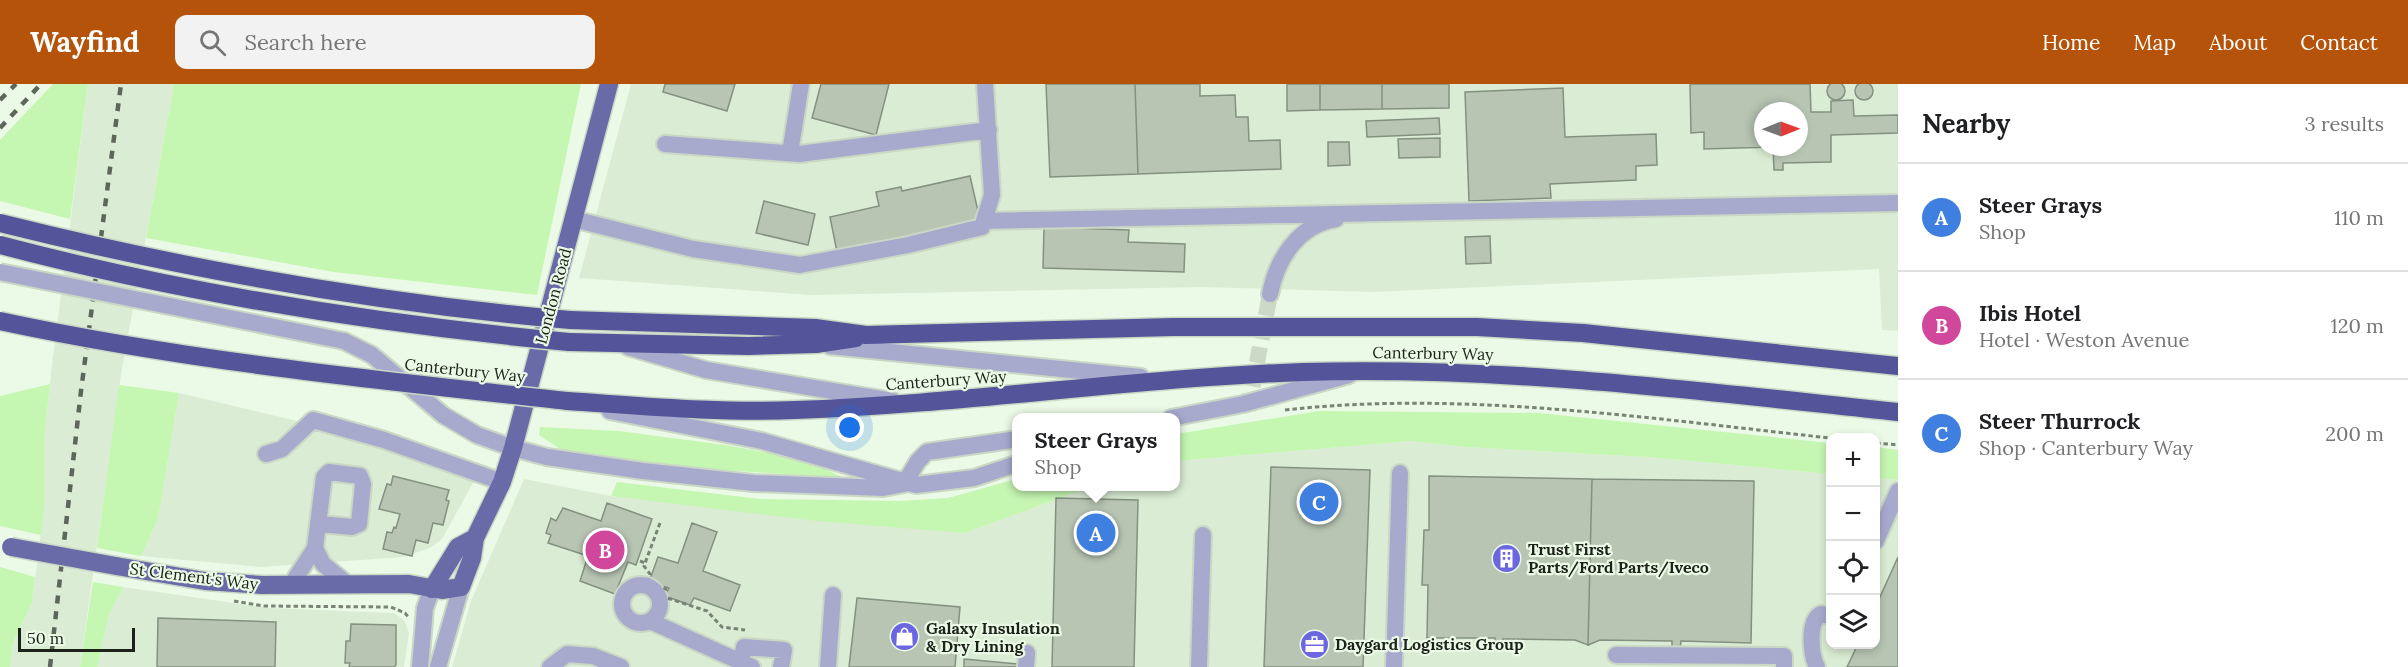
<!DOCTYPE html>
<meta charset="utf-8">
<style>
body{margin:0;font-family:Lora,serif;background:#f2f2f2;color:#202124}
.controls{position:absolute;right:18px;bottom:18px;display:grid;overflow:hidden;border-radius:12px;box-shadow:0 3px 9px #0003}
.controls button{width:54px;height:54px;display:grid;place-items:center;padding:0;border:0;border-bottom:2px solid #e0e0e0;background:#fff;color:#202124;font:30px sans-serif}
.compass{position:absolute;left:1754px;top:18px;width:54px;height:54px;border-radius:50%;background:#fff;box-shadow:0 3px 9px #0003;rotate:89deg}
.scale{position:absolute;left:18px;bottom:15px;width:117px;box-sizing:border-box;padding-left:6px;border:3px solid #1c211a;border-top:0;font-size:16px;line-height:21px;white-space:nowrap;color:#1c211a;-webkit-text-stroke:4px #ebfae6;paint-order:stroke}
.you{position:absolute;left:850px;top:344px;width:21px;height:21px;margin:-15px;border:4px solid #fff;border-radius:50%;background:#1a73e8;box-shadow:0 0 0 9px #1a73e833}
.badge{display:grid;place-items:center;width:39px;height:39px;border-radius:50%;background:#b45309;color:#fff;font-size:20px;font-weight:700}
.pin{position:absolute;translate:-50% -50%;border:3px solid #fff;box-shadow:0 2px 6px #0006}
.popup{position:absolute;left:1012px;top:329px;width:168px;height:78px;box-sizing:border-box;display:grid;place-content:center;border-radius:12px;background:#fff;filter:drop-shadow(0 2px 4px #0005);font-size:20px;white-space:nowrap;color:#757577}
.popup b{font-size:22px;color:#202124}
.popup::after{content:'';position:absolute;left:50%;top:100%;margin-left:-12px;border:12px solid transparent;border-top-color:#fff}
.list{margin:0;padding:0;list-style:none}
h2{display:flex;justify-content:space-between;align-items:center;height:78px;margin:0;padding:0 24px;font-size:26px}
h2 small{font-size:20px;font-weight:400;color:#757577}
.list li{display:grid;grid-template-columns:39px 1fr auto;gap:18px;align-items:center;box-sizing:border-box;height:108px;padding:0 24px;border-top:2px solid #e0e0e0}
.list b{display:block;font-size:22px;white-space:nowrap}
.list p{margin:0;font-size:20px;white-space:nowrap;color:#757577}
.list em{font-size:20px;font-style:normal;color:#757577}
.icon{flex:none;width:33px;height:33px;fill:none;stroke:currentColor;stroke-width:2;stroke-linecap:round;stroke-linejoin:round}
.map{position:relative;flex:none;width:1898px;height:583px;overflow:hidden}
header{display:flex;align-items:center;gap:36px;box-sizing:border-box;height:84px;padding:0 30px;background:#b45309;color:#fff}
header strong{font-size:28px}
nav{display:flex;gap:33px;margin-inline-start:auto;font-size:21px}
.search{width:420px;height:54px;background:#f2f2f2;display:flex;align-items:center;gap:15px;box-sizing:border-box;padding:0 21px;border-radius:12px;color:#757577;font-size:22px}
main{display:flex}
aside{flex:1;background:#fff}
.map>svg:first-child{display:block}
.built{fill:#daecd3;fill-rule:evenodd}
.green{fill:#c5f6b2}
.building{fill:#b8c5b3;stroke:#849180;stroke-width:1.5;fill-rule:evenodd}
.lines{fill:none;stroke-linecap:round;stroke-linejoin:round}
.minor-tunnel{stroke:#ccd9c7;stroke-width:16;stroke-dasharray:16 8;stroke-linecap:butt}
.minor-casing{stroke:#cad7c5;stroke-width:20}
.major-casing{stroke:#cad7c5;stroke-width:21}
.highway-casing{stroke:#cad7c5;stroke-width:21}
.path{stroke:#798376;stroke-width:3;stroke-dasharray:4.5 3;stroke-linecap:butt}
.minor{stroke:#a7aacd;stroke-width:16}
.major{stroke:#696ba8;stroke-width:18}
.highway{stroke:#53549a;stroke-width:18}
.rail{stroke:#5e665b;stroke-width:4.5;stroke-dasharray:8 8;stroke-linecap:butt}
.minor-bridge-casing{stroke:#cad7c5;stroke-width:20;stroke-linecap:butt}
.major-bridge-casing{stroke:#cad7c5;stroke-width:21;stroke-linecap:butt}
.highway-bridge-casing{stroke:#cad7c5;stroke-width:21;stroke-linecap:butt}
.minor-bridge{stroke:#a7aacd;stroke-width:16}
.major-bridge{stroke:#696ba8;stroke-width:18}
.highway-bridge{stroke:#53549a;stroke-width:18}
.labels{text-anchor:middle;stroke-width:4.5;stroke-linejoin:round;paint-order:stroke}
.street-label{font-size:16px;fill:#1c211a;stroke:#ebfae6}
.poi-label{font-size:16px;font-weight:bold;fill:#1c211a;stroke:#ebfae6;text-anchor:start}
</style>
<header>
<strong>Wayfind</strong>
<div class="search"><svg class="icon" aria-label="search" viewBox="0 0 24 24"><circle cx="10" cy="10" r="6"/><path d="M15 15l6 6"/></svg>Search here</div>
<nav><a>Home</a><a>Map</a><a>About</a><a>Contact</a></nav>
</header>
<main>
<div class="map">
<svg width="1898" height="583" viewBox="0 0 1898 583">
<rect width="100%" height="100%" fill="#ebfae6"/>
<path class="built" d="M88,0H174L121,290L80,583H10L13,559L32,519L44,424V357L52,281Z
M631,0H1898V247L1882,246L1879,185L1373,208L1203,203L811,211L579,194ZM1763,27H1799V63H1763Z
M179,309L483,381L442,455L430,464L403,473L261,483L141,472L158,435Z
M1411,357L1466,363L1648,373L1830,390V560H1876V394L1898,396V583H452L471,517L524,395L611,412L965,449L1090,403L1176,402V377Z
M123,503L269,524L394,529L404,536L409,549L404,583H97L109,531Z"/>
<path class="green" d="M53,0H88L70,135L0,117V56Z
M174,0H581L537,211L334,188L146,154Z
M50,300L44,357V424L41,451L0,442V312Z
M119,301L179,309L158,435L141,472L97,464Z
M1319,327L1538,329L1830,359V390L1648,373L1466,363L1411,357L1176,377V350Z
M540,343L619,347L725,361L804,375L844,394L648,381L563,367L539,351Z
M1876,363L1898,366V396L1876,394Z
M1016,395V402L1090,403L965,449L817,437L611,412L617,398L760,415L898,417L948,414Z
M0,483L35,493L32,519L13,559L10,583H0Z
M93,498L123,503L109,531L97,583H80Z"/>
<path class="building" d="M1827 7a9 9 0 1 1 18 0a9 9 0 1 1-18 0Z
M1855 7a9 9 0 1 1 18 0a9 9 0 1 1-18 0Z
M665,0H735L727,27L663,8Z
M821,0H889L876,51L812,34Z
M1046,0H1135L1138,90L1050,93Z
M1135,0H1200V12L1235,11L1236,33H1248L1249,57L1280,56L1281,85L1138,90Z
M1287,0H1320V26L1287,27Z
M1320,0H1382V25L1320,26Z
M1382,0H1449V24L1382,25Z
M1690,0H1810L1811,28H1831V17L1853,16L1854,32L1898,31V49L1831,51V78L1783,79V86H1774L1773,63L1704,65V48L1691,49ZM1763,27H1799V63H1763Z
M1563,4L1565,53L1656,50L1657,81L1636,82V96L1550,100L1551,114L1469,117L1465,8Z
M1439,34L1440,50L1367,53L1366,37Z
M1440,54V73L1399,74L1398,55Z
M1328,58H1349L1350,81L1328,82Z
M970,92L980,136L837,168L830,133L879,122L876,108L901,103L902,107Z
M764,117L815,130L808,161L756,149Z
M1044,143L1129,146L1128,158L1185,160L1184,188L1043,184Z
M1490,152L1491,179L1466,180L1465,153Z
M1271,383L1370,386L1363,583H1264Z
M393,392L449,406L446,416L449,417L443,441L433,439L428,459L416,456L412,472L383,465L387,448L392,449L394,443L396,444L400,430L379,425L387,400L391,401Z
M1429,392L1592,395L1588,561L1575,556L1503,555V564H1495V554H1427L1428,501H1422L1424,446H1429Z
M1592,395L1754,397L1751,559L1681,557L1680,566H1672V557L1600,556L1588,561Z
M1056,414L1138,416L1134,583H1052Z
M607,419L652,435L636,481L628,478L615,510L580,497L588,472L548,459L551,451L546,449L551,434L556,437L563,424L601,437Z
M692,439L717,448L703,487L740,501L730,527L694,514L690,521L665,512L669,504L649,498L658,473L678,479Z
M1898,473V583H1847L1858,560H1876V522Z
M857,514L960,523L955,583H849Z
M158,534L276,538L275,583H157Z
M351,540L396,541V581L394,583H349L350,579H345L346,557H350Z
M964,575L1019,580V583H964Z"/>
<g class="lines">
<path class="minor-tunnel" d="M1248,326L1270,210"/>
<defs>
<path id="minor" d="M665,60L799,70L989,46
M790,69L801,0
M573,135L693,165L800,181L908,161L982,143L992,111L985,0
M984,137L1898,119
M1270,210C1277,174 1299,141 1336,135
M344,257L372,271L443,331L477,351L513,364L547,373L643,387L753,399L883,404L904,400L918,377L927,368L1011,356
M830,262L1141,293
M628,263L706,286L893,317
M610,327L762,357L916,401L974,394L1016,380
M1171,334L1243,320L1349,291
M266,370L282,365L313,336L384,356L502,398
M1876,457L1898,407
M315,464L323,480L346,499
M622 520a19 19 0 1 1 38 0a19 19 0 1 1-38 0Z
M291,501L315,464L324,393L329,388L360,392L363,400L359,440L352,443L320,440
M650,537L752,583
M1616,571L1784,572V583
M736,576L743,570L744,563L784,566L781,583
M420,583L425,524L432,505
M438,583L461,503
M550,583L567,570L593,572L621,583
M828,583L833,511
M1026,583L1027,569
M1199,583L1203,451
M1394,583L1400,389
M1817,583C1811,571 1807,537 1821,530L1830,532"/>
<path id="major" d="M116,482L205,497L262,501L409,500L442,506L461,503L472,474L475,454L502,398L513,364L609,0
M432,505L458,463L475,454"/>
<path id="highway" d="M570,236L815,244L866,251L1173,243H1477L1583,249L1898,282
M569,258L748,262L816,260L856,254
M567,317C643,322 719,329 795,326C965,320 1133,294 1303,288C1506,282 1698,307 1898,328"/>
</defs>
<use href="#minor" class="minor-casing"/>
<use href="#major" class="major-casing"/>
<use href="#highway" class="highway-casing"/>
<path class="path" d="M1285,326C1462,306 1654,335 1830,354
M1876,359L1898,361
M660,439L644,482L650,490L647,499L666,505L664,513L707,527L722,543L745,546
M640,477L645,479
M234,517L263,522L391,523L405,529L409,534"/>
<use href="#minor" class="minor"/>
<use href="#major" class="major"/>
<use href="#highway" class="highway"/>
<path class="rail" d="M0,16L16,0
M0,44L41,0
M50,583L81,307L121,0"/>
<defs>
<path id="minor-bridge" d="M0,188L344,257"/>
<path id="major-bridge" d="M11,463L116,482"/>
<path id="highway-bridge" d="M0,139C188,186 377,219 570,236
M0,161C186,210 378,240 569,258
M0,237C186,277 378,296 567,317"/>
</defs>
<use href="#minor-bridge" class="minor-bridge-casing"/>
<use href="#major-bridge" class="major-bridge-casing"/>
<use href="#highway-bridge" class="highway-bridge-casing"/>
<use href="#minor-bridge" class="minor-bridge"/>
<use href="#major-bridge" class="major-bridge"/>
<use href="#highway-bridge" class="highway-bridge"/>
</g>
<defs>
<symbol id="building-disc" viewBox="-11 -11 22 22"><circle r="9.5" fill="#6c67e1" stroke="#ebfae6"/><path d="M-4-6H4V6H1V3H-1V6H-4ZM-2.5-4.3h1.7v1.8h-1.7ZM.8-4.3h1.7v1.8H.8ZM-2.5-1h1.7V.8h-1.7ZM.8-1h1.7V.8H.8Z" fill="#fff"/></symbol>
<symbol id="shop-disc" viewBox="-11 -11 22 22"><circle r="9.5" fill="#6c67e1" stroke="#ebfae6"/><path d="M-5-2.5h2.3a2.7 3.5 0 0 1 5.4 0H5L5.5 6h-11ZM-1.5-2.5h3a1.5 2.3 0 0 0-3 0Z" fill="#fff"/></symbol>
<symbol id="office-disc" viewBox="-11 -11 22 22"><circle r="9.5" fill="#6c67e1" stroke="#ebfae6"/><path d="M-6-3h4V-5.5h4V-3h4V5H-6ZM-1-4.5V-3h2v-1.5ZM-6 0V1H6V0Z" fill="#fff"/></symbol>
</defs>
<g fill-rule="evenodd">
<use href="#building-disc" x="1490" y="458" width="33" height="33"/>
<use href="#shop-disc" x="888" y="536" width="33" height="33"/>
<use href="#office-disc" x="1298" y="544" width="33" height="33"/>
</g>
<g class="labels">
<g class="street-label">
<text transform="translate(553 212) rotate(-75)" y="6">London Road</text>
<text transform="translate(1433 269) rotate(1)" y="6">Canterbury Way</text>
<text transform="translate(465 286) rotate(6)" y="6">Canterbury Way</text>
<text transform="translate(946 296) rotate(-4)" y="6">Canterbury Way</text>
<text transform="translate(194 492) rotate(7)" y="6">St Clement's Way</text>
</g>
<g class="poi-label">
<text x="1528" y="471">Trust First<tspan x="1528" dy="18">Parts/Ford Parts/Iveco</tspan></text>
<text x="926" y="550">Galaxy Insulation<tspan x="926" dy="18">&amp; Dry Lining</tspan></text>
<text x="1335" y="566">Daygard Logistics Group</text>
</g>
</g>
</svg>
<div class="controls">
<button>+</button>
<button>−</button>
<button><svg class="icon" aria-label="locate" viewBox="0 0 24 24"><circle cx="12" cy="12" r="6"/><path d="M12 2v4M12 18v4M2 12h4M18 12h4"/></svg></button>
<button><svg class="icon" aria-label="layers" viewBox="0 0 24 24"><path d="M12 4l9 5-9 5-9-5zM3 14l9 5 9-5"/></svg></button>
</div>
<svg class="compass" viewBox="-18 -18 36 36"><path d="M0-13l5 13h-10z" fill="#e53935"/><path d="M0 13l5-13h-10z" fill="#757577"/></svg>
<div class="scale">50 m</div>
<div class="you"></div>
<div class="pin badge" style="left:1096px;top:449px;background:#3f7fe0">A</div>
<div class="popup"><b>Steer Grays</b>Shop</div>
<div class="pin badge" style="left:605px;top:466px;background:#d1479c">B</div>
<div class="pin badge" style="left:1319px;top:418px;background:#3f7fe0">C</div>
</div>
<aside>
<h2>Nearby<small>3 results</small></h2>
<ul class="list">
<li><span class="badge" style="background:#3f7fe0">A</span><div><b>Steer Grays</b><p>Shop</p></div><em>110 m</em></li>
<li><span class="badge" style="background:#d1479c">B</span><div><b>Ibis Hotel</b><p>Hotel · Weston Avenue</p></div><em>120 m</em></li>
<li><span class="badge" style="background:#3f7fe0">C</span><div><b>Steer Thurrock</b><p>Shop · Canterbury Way</p></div><em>200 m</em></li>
</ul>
</aside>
</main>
